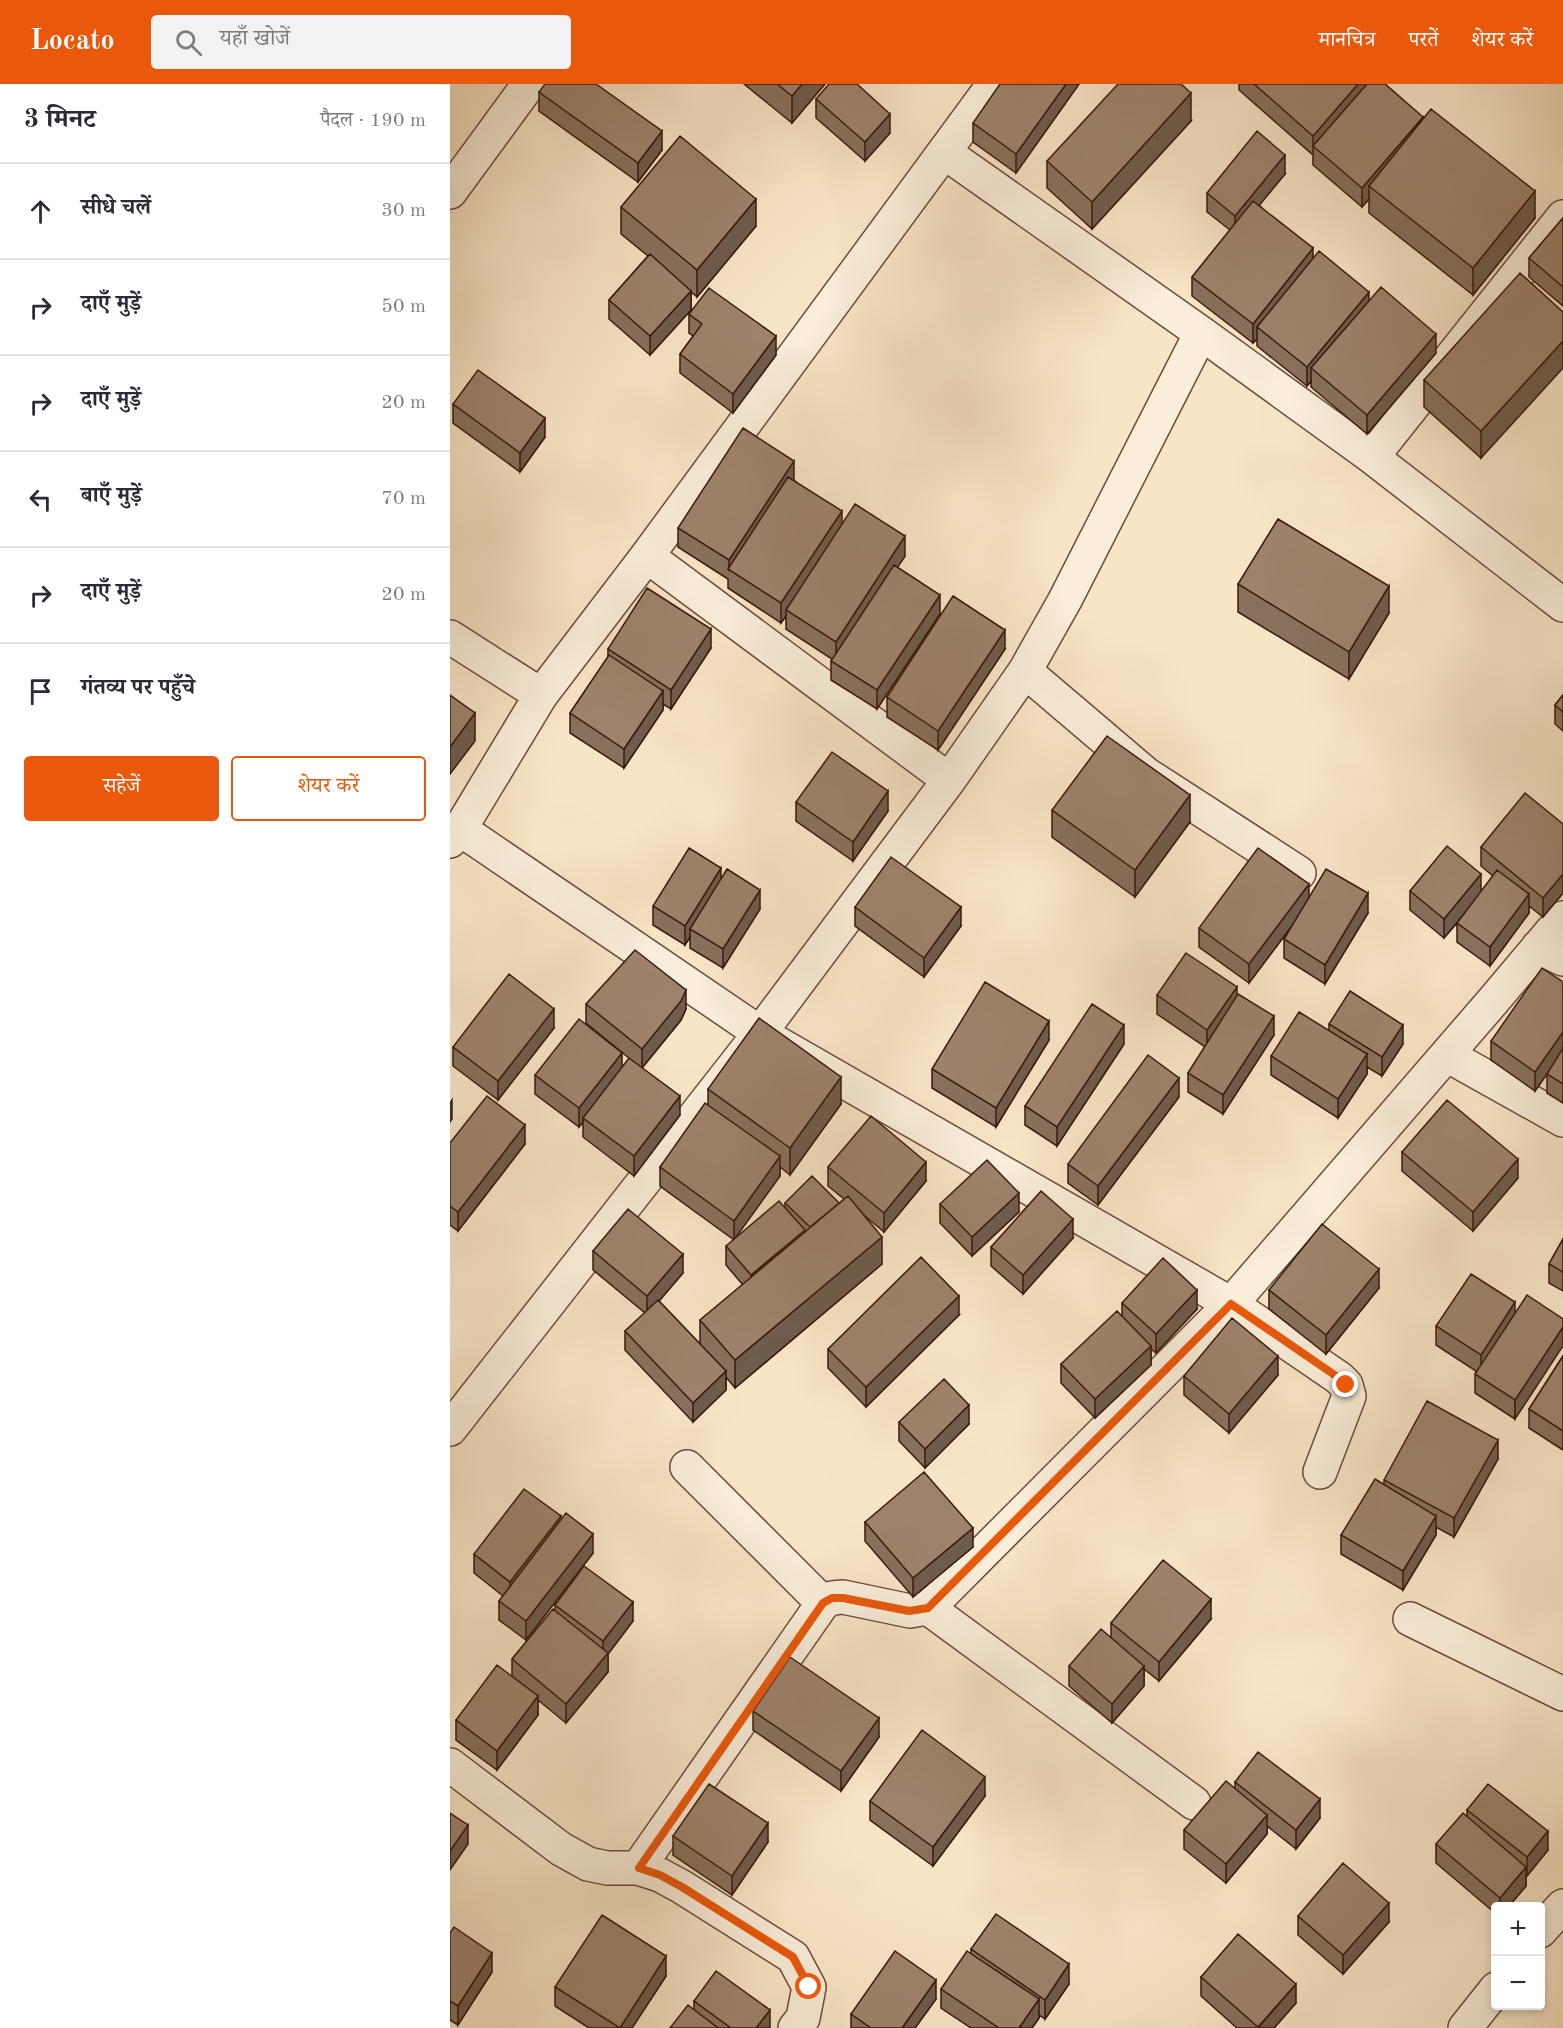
<!DOCTYPE html>
<html lang="hi">
<meta charset="utf-8">
<style>
body{margin:0;font-family:"Old Standard TT","Noto Serif Devanagari",serif;background:#f2f2f3;color:#2b2b33}
.controls{position:absolute;right:18px;bottom:18px;display:grid;overflow:hidden;border-radius:6px;box-shadow:0 3px 9px #0003}
.controls button{width:54px;height:54px;display:grid;place-items:center;padding:0;border:0;border-bottom:2px solid #e1e1e2;background:#fff;color:#2b2b33;font:30px sans-serif}
.stop{position:absolute;width:18px;height:18px;margin:-14px;border:4px solid #ea580c;border-radius:50%;background:#fff}
.stop.end{background:#ea580c;border-color:#fff;box-shadow:0 2px 6px #0008}
.list{margin:0;padding:0;list-style:none}
h2{display:flex;justify-content:space-between;align-items:center;height:78px;margin:0;padding:0 24px;font-size:26px}
h2 small{font-size:20px;font-weight:400;color:#7c7c81}
.list li{display:grid;grid-template-columns:39px 1fr auto;gap:18px;align-items:center;box-sizing:border-box;height:96px;padding:0 24px;border-top:2px solid #e1e1e2}
.list b{display:block;font-size:22px;white-space:nowrap}
.list em{font-size:20px;font-style:normal;color:#7c7c81}
.actions{display:flex;gap:12px;padding:18px 24px}
.actions a{flex:1;padding:14px 0;border:2px solid #ea580c;border-radius:6px;text-align:center;font-size:21px;color:#ea580c}
.actions .main{background:#ea580c;color:#fff}
.icon{flex:none;width:33px;height:33px;fill:none;stroke:currentColor;stroke-width:2;stroke-linecap:round;stroke-linejoin:round}
.map{position:relative;flex:none;width:1113px;height:1944px;overflow:hidden}
header{display:flex;align-items:center;gap:36px;box-sizing:border-box;height:84px;padding:0 30px;background:#ea580c;color:#fff}
header strong{font-size:28px}
nav{display:flex;gap:33px;margin-inline-start:auto;font-size:21px}
.search{width:420px;height:54px;background:#f2f2f3;display:flex;align-items:center;gap:15px;box-sizing:border-box;padding:0 21px;border-radius:6px;color:#7c7c81;font-size:22px}
main{display:flex}
aside{flex:1;background:#fff}
.map>svg:first-child{display:block}
.lines{fill:none;stroke-linecap:round;stroke-linejoin:round}
.minor-casing{stroke:#6a4c3a;stroke-width:36}
.minor{stroke:#faeeda;stroke-width:33}
.wall{fill:#87715d;stroke:#3a190b;stroke-width:1.5}
.shaded-wall{fill:#6e5c4c;stroke:#3a190b;stroke-width:1.5}
.building{fill:#9d836c;stroke:#3a190b;stroke-width:1.5}
.route{stroke:#ea580c;stroke-width:8}
</style>
<header>
<strong>Locato</strong>
<div class="search"><svg class="icon" aria-label="search" viewBox="0 0 24 24"><circle cx="10" cy="10" r="6"/><path d="M15 15l6 6"/></svg>यहाँ खोजें</div>
<nav><a>मानचित्र</a><a>परतें</a><a>शेयर करें</a></nav>
</header>
<main>
<aside>
<h2>3 मिनट<small>पैदल · 190 m</small></h2>
<ul class="list">
<li><svg class="icon" aria-label="ahead" viewBox="0 0 24 24"><path d="M12 20V5M6 11l6-6 6 6"/></svg><div><b>सीधे चलें</b></div><em>30 m</em></li>
<li><svg class="icon" aria-label="right" viewBox="0 0 24 24"><path d="M7 20v-9h11M14 6l5 5-5 5"/></svg><div><b>दाएँ मुड़ें</b></div><em>50 m</em></li>
<li><svg class="icon" aria-label="right" viewBox="0 0 24 24"><path d="M7 20v-9h11M14 6l5 5-5 5"/></svg><div><b>दाएँ मुड़ें</b></div><em>20 m</em></li>
<li><svg class="icon" aria-label="left" viewBox="0 0 24 24"><path d="M17 20v-9H6M10 6l-5 5 5 5"/></svg><div><b>बाएँ मुड़ें</b></div><em>70 m</em></li>
<li><svg class="icon" aria-label="right" viewBox="0 0 24 24"><path d="M7 20v-9h11M14 6l5 5-5 5"/></svg><div><b>दाएँ मुड़ें</b></div><em>20 m</em></li>
<li><svg class="icon" aria-label="arrive" viewBox="0 0 24 24"><path d="M6 21V4h12l-3 4 3 4H6"/></svg><div><b>गंतव्य पर पहुँचे</b></div></li>
</ul>
<div class="actions"><a class="main">सहेजें</a><a>शेयर करें</a></div>
</aside>
<div class="map">
<svg width="1113" height="1944" viewBox="0 0 1113 1944">
<rect width="100%" height="100%" fill="#f8e5c6"/>
<filter id="stains"><feTurbulence type="fractalNoise" baseFrequency=".00333" numOctaves="4"/><feColorMatrix values="0 0 0 0 .2 0 0 0 0 .09 0 0 0 0 .02 0 0 0 .5 -.17"/></filter>
<radialGradient id="worn" r=".72"><stop offset=".6" stop-color="#630" stop-opacity="0"/><stop offset="1" stop-color="#630" stop-opacity=".3"/></radialGradient>
<g class="lines">
<defs>
<path id="minor" d="M494,68L751,249L922,373L1113,521
M0,108L79,0
M922,373L1113,133
M197,472L499,696
M0,553L91,611
M575,587L696,690L849,789
M10,745L310,949L781,1220L889,1294L896,1301L899,1312L870,1388
M0,757L10,745L91,611L197,472L544,0
M1088,863L1113,875
M997,971L1113,1036
M0,1345L310,949L499,696L575,587L615,516L751,249
M237,1383L373,1519
M478,1524L744,1719
M960,1535L1113,1610
M0,1681L111,1765L138,1780L157,1784H188L210,1791L232,1803L343,1873L359,1903L353,1934L345,1944
M188,1784L373,1519L382,1514L393,1513L460,1527L478,1524L781,1220L1043,917L1113,834
M1090,1847L1113,1822
M1015,1944L1046,1905"/>
</defs>
<use href="#minor" class="minor-casing"/>
<use href="#minor" class="minor"/>
</g>
<path class="wall" d="M294,0H375L342,39Z
M629,0L566,89L523,58V39Z
M789,0H935L1085,134L1023,211L919,129V115L912,123L863,81V70V71L789,6Z
M89,8L212,66L188,98L89,27Z
M366,15L440,49L415,77L366,34Z
M741,37L642,145L597,104V77Z
M835,90L809,121L863,174L986,269L917,350L861,303V297L857,302L807,262V255L803,259L742,212V193L780,146L757,128V109Z
M171,123L306,142L247,213L241,208V226L200,271L159,235V216L198,172L171,150Z
M1113,134V222L1079,193V174Z
M1113,228L1031,374L974,323V296Z
M239,230L326,271L283,329L230,289V270L243,252L239,249Z
M3,320L95,353L70,388L3,339Z
M344,396L392,441L455,472L447,483L490,530L427,625L381,596V577L382,575L336,545V532L331,539L278,504V495L228,463V444Z
M788,500L939,529L899,595L788,528Z
M261,564L221,625L213,620V626L174,684L120,649V629L158,573V565Z
M555,565L488,666L437,633V613Z
M1113,611V647L1105,640V621Z
M346,718L438,727L403,777L346,737Z
M602,726L740,738L685,813L602,753Z
M1113,740V809L1093,833L1079,822V829L1040,882L1007,858V839L1015,830L994,854L960,826V807L1031,808L1043,792L1031,782V763Z
M271,795L310,825L273,884L240,864V853L235,861L203,841V822Z
M859,814L918,829L875,900L834,874V855L841,843L799,899L749,863V844Z
M405,823L511,842L474,893L405,842Z
M1113,898V1019L1097,1009V990L1085,1007L1041,976V957Z
M707,911L787,913L824,951L773,1030L738,1008V989L755,963L707,930Z
M136,920L236,925L231,936L192,984L230,1031L184,1092L133,1053V1038L129,1043L85,1010V991L172,983L180,975L136,939Z
M879,940L953,960L932,992L917,983V990L888,1034L821,991V972L879,947Z
M104,944L48,1016L3,982V963Z
M599,956L546,1043L482,1004V985Z
M674,960L607,1062L575,1041V1022Z
M258,1005L391,1020L340,1091L330,1083V1092L284,1155L335,1124V1119H389L394,1115L378,1102V1083L476,1097L434,1148L415,1132L432,1180L285,1304L276,1293V1306L243,1338L175,1266V1247L195,1229L143,1186V1167L233,1189L209,1217L250,1260V1236L293,1201L276,1181V1162L284,1156L210,1102V1083L258,1021Z
M729,1013L648,1121L618,1099V1080Z
M0,1059L75,1060L8,1147L0,1141Z
M952,1068L1068,1094L1023,1147L952,1087Z
M490,1120L569,1128L522,1172L490,1139Z
M623,1154L573,1210L541,1182V1163Z
M1113,1155V1207L1099,1199V1180Z
M929,1204L876,1270L819,1225V1206Z
M672,1219L747,1225L706,1269L701,1265V1281L645,1334L611,1299V1280L672,1232Z
M1065,1229V1335L1025,1309V1290L1026,1287L986,1261V1242Z
M509,1231L416,1323L378,1284V1265Z
M1113,1272V1366L1079,1344V1325Z
M828,1291L779,1349L734,1311V1292Z
M449,1338L519,1340L475,1384L449,1357Z
M1048,1375L1004,1453L986,1443V1451L953,1506L891,1470V1451L934,1401V1396Z
M111,1437L143,1469L76,1556L49,1536V1517L53,1512L24,1489V1470Z
M415,1438L523,1463L463,1513L415,1457Z
M105,1521L183,1537L158,1570V1588L116,1639L88,1616V1631L47,1686L6,1656V1636L62,1592V1575L105,1526Z
M761,1535L709,1597L694,1585V1602L662,1639L619,1602V1582L661,1554V1539Z
M303,1627L429,1653L391,1707L303,1646Z
M785,1698L870,1734L846,1765L817,1742V1750L776,1799L734,1765V1746L785,1704Z
M535,1712L483,1782L420,1736V1717Z
M1017,1726L1098,1766L1077,1792H1076V1802L1059,1822H1046V1830L986,1779V1760L1017,1732Z
M223,1752L318,1758L282,1811L223,1771Z
M848,1832L939,1838L893,1890L848,1851Z
M0,1849L42,1888L8,1941L0,1936Z
M521,1865L619,1900L595,1935L589,1931V1934L582,1944H521L491,1924V1905L521,1869Z
M216,1892L182,1944H139L105,1922V1903Z
M751,1893L846,1919L824,1944H787L751,1912Z
M486,1915L465,1944H401V1930Z
M244,1917L320,1944H220L244,1926Z"/>
<path class="shaded-wall" d="M352,0H375L342,39V12Z
M616,0H629L566,89V70Z
M908,0H921L863,62V71V52Z
M741,9V37L642,145V118Z
M440,30V49L415,77V58Z
M973,33V53L919,102V115L912,123V104Z
M212,47V66L188,98V79Z
M835,71V90L785,151V132Z
M1085,107V134L1023,211V184Z
M306,115V142L247,213V186Z
M863,164V183L807,243V255L803,259V240Z
M241,207V226L200,271V252Z
M919,208V227L861,284V297L857,302V283Z
M986,250V269L917,350V331Z
M326,252V271L283,329V310Z
M1113,257V284L1031,374V347Z
M95,334V353L70,388V369Z
M344,377V396L279,486V476Z
M392,427V446L336,526V532L331,539V519Z
M455,452V472L386,577V558Z
M939,502V529L899,595V568Z
M490,511V530L427,625V606Z
M261,545V564L221,625V606Z
M555,546V565L488,666V647Z
M213,607V626L174,684V665Z
M25,629V657L0,690V663Z
M438,707V727L403,777V758Z
M740,711V738L685,813V786Z
M271,784V803L240,845V853L235,861V842Z
M1031,790V810L994,854V835Z
M1113,790V809L1093,833V814Z
M859,800V819L799,899V880Z
M310,806V825L273,884V865Z
M918,809V829L875,900V881Z
M1079,810V829L1040,882V863Z
M511,823V842L474,893V874Z
M787,903V923L757,965V946Z
M236,906V925L231,936L192,984V965Z
M104,925V944L48,1016V997Z
M824,932V951L773,1030V1011Z
M599,937V956L546,1043V1024Z
M674,941V960L607,1062V1043Z
M953,941V960L932,992V973Z
M1113,948V967L1085,1007V988Z
M172,969V988L133,1034V1038L129,1043V1024Z
M917,970V990L888,1034V1015Z
M391,993V1020L340,1091V1064Z
M729,994V1013L648,1121V1102Z
M230,1012V1031L184,1092V1072Z
M2,1016V1035L0,1038V1019Z
M75,1041V1060L8,1147V1128Z
M330,1072V1092L284,1156V1137Z
M1068,1075V1094L1023,1147V1128Z
M476,1078V1097L434,1148V1129Z
M569,1109V1128L522,1172V1153Z
M623,1135V1154L573,1210V1191Z
M355,1146V1165L301,1210V1191Z
M432,1153V1180L285,1304V1276Z
M233,1170V1189L197,1231V1212Z
M929,1185V1204L876,1270V1251Z
M747,1206V1225L706,1269V1250Z
M509,1212V1231L416,1323V1303Z
M1065,1218V1237L1031,1290V1271Z
M1113,1243V1262L1065,1335V1316Z
M701,1262V1281L645,1334V1315Z
M828,1272V1291L779,1349V1330Z
M276,1287V1306L243,1338V1319Z
M519,1321V1340L475,1384V1365Z
M1048,1356V1375L1004,1453V1434Z
M111,1432V1452L60,1517V1498Z
M986,1432V1451L953,1506V1487Z
M523,1444V1463L463,1513V1494Z
M143,1450V1469L76,1556V1537Z
M761,1515V1535L709,1597V1578Z
M183,1518V1537L158,1570V1588L116,1639V1620L153,1575V1557Z
M694,1582V1602L662,1639V1620Z
M88,1612V1631L47,1686V1667Z
M429,1634V1653L391,1707V1687Z
M535,1693V1712L483,1782V1763Z
M870,1715V1734L846,1765V1746Z
M817,1731V1750L776,1799V1780Z
M318,1739V1758L282,1811V1792Z
M18,1741V1760L0,1786V1767Z
M1098,1747V1766L1077,1792V1773Z
M1076,1783V1802L1059,1822H1050V1814Z
M939,1819V1838L893,1890V1871Z
M42,1869V1888L8,1941V1922Z
M216,1872V1892L182,1944H170Z
M619,1880V1900L595,1935V1916Z
M486,1896V1915L465,1944H452Z
M846,1900V1919L824,1944H808Z
M589,1915V1934L582,1944H569Z
M320,1926V1944H306Z"/>
<path class="building" d="M95,0H146L212,47L188,79L89,8Z
M327,0H352L342,12Z
M379,0H407L440,30L415,58L366,15Z
M550,0H616L566,70L523,39Z
M668,0H731L741,9L642,118L597,77Z
M804,0H908L863,52Z
M917,0H935L973,33L912,104L863,62Z
M981,25L1085,107L1023,184L919,102Z
M807,47L835,71L785,132L757,109Z
M230,52L306,115L247,186L171,123Z
M803,117L863,164L803,240L742,193Z
M1113,134V203L1079,174Z
M869,167L919,208L857,283L807,243Z
M200,170L241,207L200,252L159,216Z
M1070,189L1113,228V257L1031,347L974,296Z
M931,203L986,250L917,331L861,284Z
M259,204L326,252L283,310L230,270L252,240L239,230Z
M28,286L95,334L70,369L3,320Z
M293,344L344,377L279,476L228,444Z
M338,393L392,427L331,519L278,485Z
M405,420L455,452L386,558L336,526Z
M828,435L939,502L899,568L788,500Z
M444,481L490,511L427,606L381,577Z
M197,504L261,545L221,606L158,565Z
M503,512L555,546L488,647L437,613Z
M159,571L213,607L174,665L120,629Z
M0,611L25,629L0,663Z
M1113,611V628L1105,621Z
M657,652L740,711L685,786L602,726Z
M382,668L438,707L403,758L346,718Z
M1075,709L1113,740V790L1093,814L1031,763Z
M997,762L1031,790L994,835L960,807Z
M239,764L271,784L235,842L203,822Z
M808,764L859,800L799,880L749,844Z
M441,773L511,823L474,874L405,823Z
M277,785L310,806L273,865L240,845Z
M876,785L918,809L875,881L834,855Z
M1047,786L1079,810L1040,863L1007,839Z
M185,866L236,906L231,917L192,965L136,920Z
M736,869L787,903L757,946L707,911Z
M1092,884L1113,898V948L1085,988L1041,957Z
M59,890L104,925L48,997L3,963Z
M535,898L599,937L546,1024L482,985Z
M900,907L953,941L932,973L879,940Z
M788,910L824,932L773,1011L738,989Z
M642,920L674,941L607,1043L575,1022Z
M849,928L917,970L888,1015L821,972Z
M309,934L391,993L340,1064L258,1005Z
M129,935L172,969L129,1024L85,991Z
M1113,964V1000L1097,990Z
M698,971L729,994L648,1102L618,1080Z
M179,974L230,1012L184,1072L133,1034Z
M37,1012L75,1041L8,1128L0,1122V1059Z
M997,1016L1068,1075L1023,1128L952,1068Z
M255,1019L330,1072L284,1137L210,1083Z
M421,1032L476,1078L434,1129L378,1083Z
M537,1076L569,1109L522,1153L490,1120Z
M362,1092L389,1119L360,1143L335,1119Z
M591,1107L623,1135L573,1191L541,1163Z
M398,1112L432,1153L285,1276L250,1236Z
M329,1117L355,1146L301,1191L276,1162Z
M178,1125L233,1170L197,1212L143,1167Z
M872,1140L929,1185L876,1251L819,1206Z
M1113,1155V1188L1099,1180Z
M471,1173L509,1212L416,1303L378,1265Z
M713,1174L747,1206L706,1250L672,1219Z
M1021,1190L1065,1218L1031,1271L986,1242Z
M1077,1211L1113,1235V1243L1065,1316L1025,1290Z
M208,1216L276,1287L243,1319L175,1247Z
M667,1227L701,1262L645,1315L611,1280Z
M782,1234L828,1272L779,1330L734,1292Z
M1113,1272V1347L1079,1325Z
M494,1295L519,1321L475,1365L449,1338Z
M977,1317L1048,1356L1004,1434L934,1396Z
M474,1388L523,1444L463,1494L415,1438Z
M925,1395L986,1432L953,1487L891,1451Z
M74,1405L111,1432L60,1498L24,1470Z
M116,1429L143,1450L76,1537L49,1517Z
M713,1476L761,1515L709,1578L661,1539Z
M134,1482L183,1518L153,1557L105,1521Z
M103,1525L158,1569L116,1620L62,1575Z
M651,1545L694,1582L662,1620L619,1582Z
M340,1573L429,1634L391,1687L303,1627Z
M47,1581L88,1612L47,1667L6,1636Z
M472,1646L535,1693L483,1763L420,1717Z
M808,1668L870,1715L846,1746L785,1698Z
M776,1697L817,1731L776,1780L734,1746Z
M259,1700L318,1739L282,1792L223,1752Z
M1038,1700L1098,1747L1077,1773L1017,1726Z
M0,1729L18,1741L0,1767Z
M1013,1729L1076,1783L1050,1814L986,1760Z
M893,1779L939,1819L893,1871L848,1832Z
M546,1830L619,1880L595,1916L521,1865Z
M152,1831L216,1872L170,1944L105,1903Z
M4,1843L42,1869L8,1922L0,1917V1849Z
M788,1850L846,1900L808,1943L751,1893Z
M445,1867L486,1896L452,1944H421L401,1930Z
M517,1867L589,1915L569,1944H549L491,1905Z
M266,1887L320,1926L306,1944H281L244,1917Z
M238,1921L268,1944H220Z"/>
<g class="lines">
<path class="route" d="M359,1903L343,1873L232,1803L210,1791L189,1784L373,1519L382,1514H393L459,1527L478,1524L781,1220L889,1294L896,1301"/>
</g>
<rect width="100%" height="100%" filter="url(#stains)"/>
<rect width="100%" height="100%" fill="url(#worn)"/>
</svg>
<div class="controls">
<button>+</button>
<button>−</button>
</div>
<div class="stop" style="left:359px;top:1903px"></div>
<div class="stop end" style="left:896px;top:1301px"></div>
</div>
</main>
